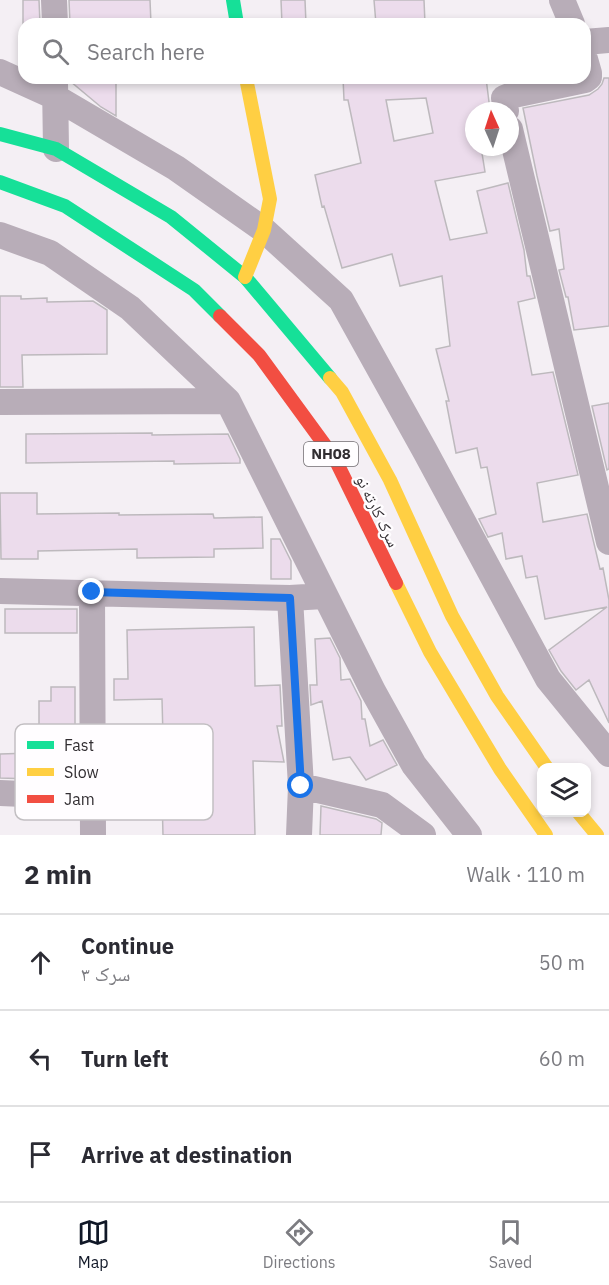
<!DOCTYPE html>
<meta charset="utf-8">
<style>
body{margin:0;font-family:"IBM Plex Sans","Noto Naskh Arabic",sans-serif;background:#f2f2f3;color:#2b2b33}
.controls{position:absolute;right:18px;bottom:18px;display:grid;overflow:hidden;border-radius:12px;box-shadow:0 3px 9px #0003}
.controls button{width:54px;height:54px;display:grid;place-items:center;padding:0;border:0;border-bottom:2px solid #e1e1e2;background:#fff;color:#2b2b33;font:30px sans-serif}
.compass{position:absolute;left:465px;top:102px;width:54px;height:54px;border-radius:50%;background:#fff;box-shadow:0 3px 9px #0003;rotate:357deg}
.stop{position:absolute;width:18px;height:18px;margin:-14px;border:4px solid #1a73e8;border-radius:50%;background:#fff}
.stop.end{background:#1a73e8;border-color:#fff;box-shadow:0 2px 6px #0008}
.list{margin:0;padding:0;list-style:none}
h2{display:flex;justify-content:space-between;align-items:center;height:78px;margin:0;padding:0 24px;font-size:26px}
h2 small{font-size:20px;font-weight:400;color:#7c7c81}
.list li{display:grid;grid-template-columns:39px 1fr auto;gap:18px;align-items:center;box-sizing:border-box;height:96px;padding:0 24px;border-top:2px solid #e1e1e2}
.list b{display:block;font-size:22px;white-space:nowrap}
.list p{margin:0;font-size:20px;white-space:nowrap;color:#7c7c81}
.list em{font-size:20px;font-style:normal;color:#7c7c81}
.icon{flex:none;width:33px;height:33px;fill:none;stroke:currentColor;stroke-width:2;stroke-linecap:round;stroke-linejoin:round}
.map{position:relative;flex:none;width:609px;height:835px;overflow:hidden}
.search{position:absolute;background:#fff;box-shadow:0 3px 9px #0003;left:18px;right:18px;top:18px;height:66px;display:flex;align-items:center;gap:15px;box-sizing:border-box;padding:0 21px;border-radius:18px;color:#7c7c81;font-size:22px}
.sheet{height:366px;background:#fff}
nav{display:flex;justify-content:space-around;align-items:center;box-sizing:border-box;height:84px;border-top:2px solid #e1e1e2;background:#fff;font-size:16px;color:#7c7c81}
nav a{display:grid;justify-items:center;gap:3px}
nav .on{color:#111827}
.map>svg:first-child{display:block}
.building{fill:#ecdcec;stroke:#bdb9bd;stroke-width:1.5;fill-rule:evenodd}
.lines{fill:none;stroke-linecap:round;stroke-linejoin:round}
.street{stroke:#b8adb8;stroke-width:26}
.fast{stroke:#16e098;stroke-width:14}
.slow{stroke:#ffcf43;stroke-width:14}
.jam{stroke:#f24e42;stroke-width:14}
.route{stroke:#1a73e8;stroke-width:8}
.labels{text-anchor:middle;stroke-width:4.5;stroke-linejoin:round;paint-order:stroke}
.shield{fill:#fffdff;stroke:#706c70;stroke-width:1.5}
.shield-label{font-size:15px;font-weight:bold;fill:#322e32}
.street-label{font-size:16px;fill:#322e32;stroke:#fffdff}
.key{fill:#fffdff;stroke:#c2bfc2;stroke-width:1.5}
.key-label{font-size:16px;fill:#322e32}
</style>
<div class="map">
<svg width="609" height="835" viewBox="0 0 609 835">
<rect width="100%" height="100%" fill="#f4eff4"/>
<path class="building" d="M23,0H39L40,24H23Z
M69,0H150L151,24H70Z
M281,0H305L306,24H282Z
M374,0H424L425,24H376Z
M69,78H116V116L101,107L70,81Z
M343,78H400V83L435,78H486L490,110L474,111V147H481L485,172L435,181L450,240L487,233L477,191L508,183L524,250L527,276H530L535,298L518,302L532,375L553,372L578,475L537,483L543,522L587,514L600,569L603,568L609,600V723L589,680L576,690L561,671L549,650L607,607L545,619L537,576L526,578L522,556L506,559L502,533L488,537L479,519L496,514L487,467L481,468L477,448L456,453L446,401H449L436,349L450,346L442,276L400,286L392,254L342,268L324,206L322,207L315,175L361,163L348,100H344ZM426,98L433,133L394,141L386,100Z
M604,78H609V326L574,330L568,297H566L559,270L564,269L559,229L550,231L537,176L523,108L589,95L598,89L602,84Z
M0,296H21V299L47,298V302L93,301L107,310V354L22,355L23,387H0Z
M609,403V469L607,470L592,406Z
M152,433V435L228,434L240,459V463L174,464V461L26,463V434Z
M0,493H37V514L119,513V515L213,514L214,518L262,517L263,548L214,549V557L137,558V549L38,551V559H1Z
M271,539H280L291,561V579H271Z
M5,609H77V633H5Z
M254,627L255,686L280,685L282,726H277L284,762L253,761L255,835H163L161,755L118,756V738L163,737L162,699L114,700V679H128L127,630Z
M330,638L340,658L341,680L350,679L361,701L362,719H365L370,746L383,740L397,765L366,780L350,757L333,760L322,701L311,705L310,685H317L315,639Z
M51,687H75V739L39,738V701H51Z
M31,753L32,779L0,778V754Z
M321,806L376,819L382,823L381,835H320Z"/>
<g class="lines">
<path class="street" d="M54,0L55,24
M562,0L572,24
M585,42L609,40
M0,72L55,97L176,168L264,230L341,300L425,451L548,679L609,754
M55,83L56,149
M506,111L504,98L509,96L585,80L589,77V73L585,59
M510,129L609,542
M0,235L50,253L130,308L228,401L373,691L414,765L469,835
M0,402L228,401
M0,591L290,598L324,596
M92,592L93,835
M290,598L301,786L299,835
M301,786L382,805L423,835
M0,793L92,797"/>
<path class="fast" d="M233,0L237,24
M0,134L56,149L171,217L245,277L330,378
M0,182L65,206L194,290L220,316"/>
<path class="slow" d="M245,277L264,230L270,199L246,78
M330,378L342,392L390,480L452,616L497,696L547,768
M396,583L430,652L500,769L546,835
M578,812L597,835"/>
<path class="jam" d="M220,316L259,355L335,459L396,583"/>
</g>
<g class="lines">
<path class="route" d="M92,592L290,598L301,786"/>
</g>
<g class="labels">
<rect class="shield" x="304" y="442" width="54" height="24" rx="4.5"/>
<g class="shield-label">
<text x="331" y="459">NH08</text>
</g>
<g class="street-label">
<text transform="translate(378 511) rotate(64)" y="6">سرک کارته نو</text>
</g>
</g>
<rect x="15" y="724" width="198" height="96" rx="9" class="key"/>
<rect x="27" y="741" width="27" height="8" fill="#16e098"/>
<rect x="27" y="768" width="27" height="8" fill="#ffcf43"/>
<rect x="27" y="795" width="27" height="8" fill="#f24e42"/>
<g class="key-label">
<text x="64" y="751">Fast</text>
<text x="64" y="778">Slow</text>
<text x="64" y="805">Jam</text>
</g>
</svg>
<div class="controls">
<button><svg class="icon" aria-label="layers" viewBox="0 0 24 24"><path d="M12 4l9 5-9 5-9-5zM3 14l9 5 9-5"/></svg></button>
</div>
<svg class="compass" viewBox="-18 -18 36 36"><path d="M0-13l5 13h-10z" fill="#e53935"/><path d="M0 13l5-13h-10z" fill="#7c7c81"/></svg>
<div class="stop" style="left:301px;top:786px"></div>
<div class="stop end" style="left:92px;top:592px"></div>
<div class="search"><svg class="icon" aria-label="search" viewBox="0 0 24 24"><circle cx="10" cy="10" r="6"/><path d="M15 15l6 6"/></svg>Search here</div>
</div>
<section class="sheet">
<h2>2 min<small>Walk · 110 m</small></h2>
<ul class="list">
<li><svg class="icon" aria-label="ahead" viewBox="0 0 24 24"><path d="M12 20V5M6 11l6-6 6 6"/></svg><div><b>Continue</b><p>سرک ۳</p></div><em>50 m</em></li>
<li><svg class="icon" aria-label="left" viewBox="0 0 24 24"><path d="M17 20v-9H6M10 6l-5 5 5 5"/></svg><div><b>Turn left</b></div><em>60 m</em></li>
<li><svg class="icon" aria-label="arrive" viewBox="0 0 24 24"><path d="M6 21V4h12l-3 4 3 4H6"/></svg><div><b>Arrive at destination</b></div></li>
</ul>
</section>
<nav>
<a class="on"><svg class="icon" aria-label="map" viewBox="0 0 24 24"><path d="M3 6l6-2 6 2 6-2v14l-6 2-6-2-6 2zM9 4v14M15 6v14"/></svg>Map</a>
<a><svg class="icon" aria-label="directions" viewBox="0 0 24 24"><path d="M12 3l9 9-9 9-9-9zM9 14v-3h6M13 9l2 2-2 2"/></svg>Directions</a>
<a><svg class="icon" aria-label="saved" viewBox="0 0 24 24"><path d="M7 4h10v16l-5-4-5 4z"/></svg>Saved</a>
</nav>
